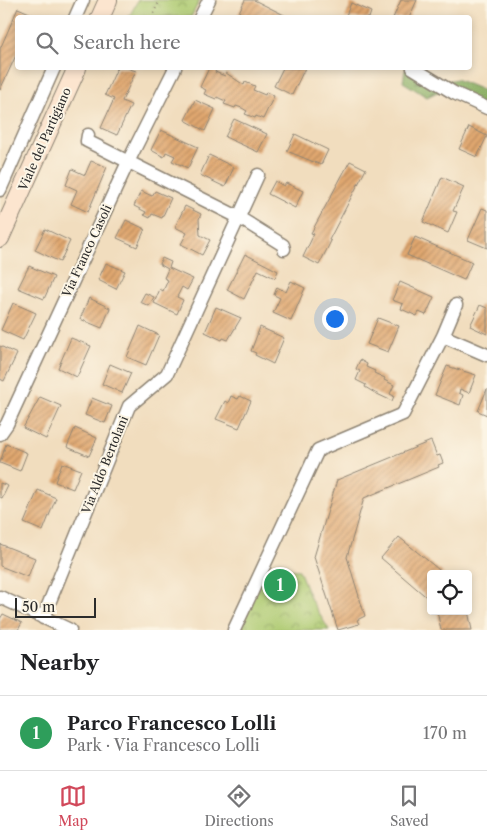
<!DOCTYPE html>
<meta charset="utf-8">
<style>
body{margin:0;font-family:"Libre Caslon Text",serif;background:#f2f2f2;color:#202124}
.controls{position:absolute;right:15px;bottom:15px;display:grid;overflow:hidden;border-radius:5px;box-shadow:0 2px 8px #0003}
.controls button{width:45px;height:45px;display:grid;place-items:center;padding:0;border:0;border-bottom:1px solid #e0e0e0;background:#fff;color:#202124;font:25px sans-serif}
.scale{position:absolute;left:15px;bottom:12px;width:81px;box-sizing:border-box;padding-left:5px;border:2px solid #2b2b2b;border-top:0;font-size:14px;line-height:18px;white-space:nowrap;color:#2b2b2b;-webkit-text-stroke:4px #fcf5e5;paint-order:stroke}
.you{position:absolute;left:334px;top:318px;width:18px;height:18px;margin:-12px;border:4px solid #fff;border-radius:50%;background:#1a73e8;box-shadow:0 0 0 8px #1a73e833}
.badge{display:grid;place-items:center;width:32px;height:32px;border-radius:50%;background:#d1495b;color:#fff;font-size:16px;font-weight:700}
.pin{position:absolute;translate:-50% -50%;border:2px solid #fff;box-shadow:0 1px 5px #0006}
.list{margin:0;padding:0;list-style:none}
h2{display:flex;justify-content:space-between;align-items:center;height:65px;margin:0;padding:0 20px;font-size:21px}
h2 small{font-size:16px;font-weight:400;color:#757577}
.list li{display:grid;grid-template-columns:32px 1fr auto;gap:15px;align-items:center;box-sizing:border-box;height:75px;padding:0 20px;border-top:1px solid #e0e0e0}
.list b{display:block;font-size:19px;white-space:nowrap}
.list p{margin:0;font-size:16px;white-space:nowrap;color:#757577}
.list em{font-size:16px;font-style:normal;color:#757577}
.icon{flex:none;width:28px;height:28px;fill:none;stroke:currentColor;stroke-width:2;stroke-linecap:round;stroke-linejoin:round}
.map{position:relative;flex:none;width:487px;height:630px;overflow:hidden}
.search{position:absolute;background:#fff;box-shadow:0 2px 8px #0003;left:15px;right:15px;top:15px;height:55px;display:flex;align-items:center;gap:12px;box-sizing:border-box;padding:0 18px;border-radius:5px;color:#757577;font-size:19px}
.sheet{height:140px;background:#fff}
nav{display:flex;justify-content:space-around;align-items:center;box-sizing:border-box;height:70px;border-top:1px solid #e0e0e0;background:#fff;font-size:14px;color:#757577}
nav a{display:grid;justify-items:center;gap:2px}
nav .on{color:#d1495b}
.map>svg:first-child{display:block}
.forest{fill:url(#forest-firs);stroke:#5a6c47}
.park{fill:url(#park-crowns);stroke:#6c7a4e}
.building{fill:url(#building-hatch)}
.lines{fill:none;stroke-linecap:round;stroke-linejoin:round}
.minor-casing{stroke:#8e8474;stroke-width:15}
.secondary-casing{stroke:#8e8474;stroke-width:20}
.path{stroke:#8e8474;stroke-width:2;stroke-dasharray:1 4;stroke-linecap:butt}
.minor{stroke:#fff;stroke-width:12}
.secondary{stroke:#fce5cf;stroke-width:18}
.labels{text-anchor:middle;stroke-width:4;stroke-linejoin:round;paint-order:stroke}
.street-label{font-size:12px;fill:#2b2b2b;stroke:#fcf5e5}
</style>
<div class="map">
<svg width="487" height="630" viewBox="0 0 487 630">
<defs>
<pattern id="forest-firs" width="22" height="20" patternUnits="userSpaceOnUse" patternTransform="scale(1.25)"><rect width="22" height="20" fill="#8aae63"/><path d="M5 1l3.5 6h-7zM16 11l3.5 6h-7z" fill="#718e52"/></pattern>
<pattern id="park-crowns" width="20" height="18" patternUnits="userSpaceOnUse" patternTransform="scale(1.25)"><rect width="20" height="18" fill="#adca71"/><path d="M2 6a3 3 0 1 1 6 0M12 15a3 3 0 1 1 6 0" fill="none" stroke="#8da45d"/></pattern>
<pattern id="building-hatch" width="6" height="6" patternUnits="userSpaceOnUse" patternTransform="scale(1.25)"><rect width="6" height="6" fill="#e0a76f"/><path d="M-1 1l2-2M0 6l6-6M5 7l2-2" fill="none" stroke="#b6885b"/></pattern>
</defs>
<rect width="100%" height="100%" fill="#fcf5e5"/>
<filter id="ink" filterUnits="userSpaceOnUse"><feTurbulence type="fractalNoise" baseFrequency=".02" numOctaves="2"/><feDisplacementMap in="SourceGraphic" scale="10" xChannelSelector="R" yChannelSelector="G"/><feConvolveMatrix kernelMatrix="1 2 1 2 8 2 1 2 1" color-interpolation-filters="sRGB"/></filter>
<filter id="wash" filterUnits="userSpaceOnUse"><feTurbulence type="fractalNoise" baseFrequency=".0096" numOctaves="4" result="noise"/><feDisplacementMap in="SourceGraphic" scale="20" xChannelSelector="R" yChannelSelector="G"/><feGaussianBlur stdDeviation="1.12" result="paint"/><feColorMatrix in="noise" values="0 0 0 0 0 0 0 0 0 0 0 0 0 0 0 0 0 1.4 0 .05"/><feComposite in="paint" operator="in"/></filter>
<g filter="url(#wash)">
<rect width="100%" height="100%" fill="#f1ddbe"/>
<path class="forest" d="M415,69L438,83L456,79L487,92V108L446,88L427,97L403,82L405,70Z"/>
<path class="park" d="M138,0H200L191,17H129Z
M264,567L299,570L311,600L329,630H234Z"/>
<g id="blocks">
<path class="building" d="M245,0H254L290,18H241L237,16Z
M401,0H417L409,18H393Z
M351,3L371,12L369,18H345Z
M18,8L34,15L33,18H18V51L0,90V49Z
M117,68H127L136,71L122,101L131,105L117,135L101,128L114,99L105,95Z
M209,68H217L215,72L225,76L226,73L244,85L245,82L255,86L253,90L265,95L266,92L274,96L263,119L256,116L255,118L245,114L247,111L242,108L236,106L235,108L224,104L226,101L221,99L217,97L216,99L204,94L206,90L200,87Z
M283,68H305L292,95L274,86Z
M195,100L215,109L205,131L185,120Z
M234,119L267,134L258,152L225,137Z
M469,127L487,136L477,157L459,149Z
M161,130L198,147L188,168L172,161L175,156L166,152L164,157L151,150Z
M295,134L328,150L321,165L287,151Z
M209,155L234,167L225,187L200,175Z
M91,161L107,167L88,212L71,204L77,190L66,185L72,169L85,175Z
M350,161L366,169L329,240L331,241L319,265L303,257L314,234L311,233Z
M442,177L464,187L453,211L457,212L448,233L423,222Z
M275,181L284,186L286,183L303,191L295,208L268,194Z
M141,191L152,196L155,191L171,198L162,218L152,214L150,218L144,215L146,212L134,206Z
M185,206L201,214L199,219L200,235L210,240L202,255L181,244L187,233L175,227Z
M482,208L487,210V248L468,240Z
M126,220L145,229L137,247L117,238Z
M45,229L70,241L60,262L35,250Z
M415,237L472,262L464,280L407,255Z
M245,254L278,271L275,278L258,270L244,299L227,290Z
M162,258L171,262L169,268L193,279L187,290L182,287L177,297L183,300L177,314L154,303L160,289L163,291L168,280L164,278L168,269L159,264Z
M106,263L125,271L116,289L98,280Z
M29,266L54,277L44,299L18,288Z
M291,281L305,288L291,321L273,313L280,298L274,295L277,287L286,292Z
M400,282L434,297L426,315L419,312L417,316L401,309L403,304L392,300Z
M145,293L154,297L149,306L140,302Z
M89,298L110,308L102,328L80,319Z
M13,303L36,313L23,340L1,330Z
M480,305L487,308V334L470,326Z
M216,307L241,318L228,340L223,338L222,340L205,332Z
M378,318L399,326L388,352L367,344Z
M140,326L159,335L146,365L127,357Z
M260,327L284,338L273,364L255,355L256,353L251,351Z
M71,338L91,346L77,377L58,368Z
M0,346L17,354L4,381L0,379Z
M360,360L367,364L366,367L375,371L374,373L385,378L384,380L394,385L390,394L394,396L392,401L375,393L365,387L366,385L356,380L360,371L356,369Z
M110,364L131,373L122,393L102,384Z
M447,366L476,375L469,393L460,389L459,393L463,395L460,405L435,395Z
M487,389V415L478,411Z
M231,396L238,399L240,396L251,401L239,428L216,419L225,401L228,403Z
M40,397L61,406L46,439L23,428Z
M92,398L112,406L105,423L85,415Z
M75,428L97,438L89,456L67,447Z
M431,441L437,456L440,455L443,463L438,465L439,467L364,498L347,557L365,616L357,620L359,624L338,630L314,557L337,480Z
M6,444L27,453L20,471L0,463Z
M62,463L81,470L73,489L55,482Z
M0,483L8,486L2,498L0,497Z
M38,490L56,498L43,531L24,523Z
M399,537L444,574H431V601L381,558Z
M0,544L35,558L28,577L0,566Z
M437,611H468L472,630H441Z
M3,614L22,623L18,630H0V619Z"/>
</g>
</g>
<g filter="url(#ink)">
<use href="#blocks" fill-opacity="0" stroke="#8e8474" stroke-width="1"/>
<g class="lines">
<defs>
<path id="minor" d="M75,18L83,0
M200,18L209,0
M413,68L454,93L487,108
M88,135L87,141L238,217L283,245L284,249
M0,190L54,68
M443,336L487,355
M0,434L7,424L128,162L175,68
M0,597L70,630
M43,618L129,406L167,374L258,175
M234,630L318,450L403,414L443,336L456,305"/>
<path id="secondary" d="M100,18L108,0
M0,238L77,68"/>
</defs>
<use href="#minor" class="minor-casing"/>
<use href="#secondary" class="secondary-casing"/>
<path class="path" d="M151,18L160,0"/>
<use href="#minor" class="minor"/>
<use href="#secondary" class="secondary"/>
</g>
</g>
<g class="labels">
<g class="street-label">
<text transform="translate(45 139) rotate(-66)" y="4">Viale del Partigiano</text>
<text transform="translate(87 251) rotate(-65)" y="4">Via Franco Casoli</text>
<text transform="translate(105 465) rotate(-68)" y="4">Via Aldo Bertolani</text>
</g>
</g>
</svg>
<div class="controls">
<button><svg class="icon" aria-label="locate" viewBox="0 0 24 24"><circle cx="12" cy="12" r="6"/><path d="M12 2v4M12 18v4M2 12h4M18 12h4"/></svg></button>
</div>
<div class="scale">50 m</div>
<div class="you"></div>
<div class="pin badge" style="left:280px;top:585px;background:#2e9e5b">1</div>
<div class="search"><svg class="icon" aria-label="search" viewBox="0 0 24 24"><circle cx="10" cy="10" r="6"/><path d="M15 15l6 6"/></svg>Search here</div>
</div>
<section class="sheet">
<h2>Nearby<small></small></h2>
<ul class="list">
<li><span class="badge" style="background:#2e9e5b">1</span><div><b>Parco Francesco Lolli</b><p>Park · Via Francesco Lolli</p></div><em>170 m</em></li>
</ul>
</section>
<nav>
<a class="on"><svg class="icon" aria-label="map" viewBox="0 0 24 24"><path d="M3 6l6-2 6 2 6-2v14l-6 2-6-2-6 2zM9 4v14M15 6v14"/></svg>Map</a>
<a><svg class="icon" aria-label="directions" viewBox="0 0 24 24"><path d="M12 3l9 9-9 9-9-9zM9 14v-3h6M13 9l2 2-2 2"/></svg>Directions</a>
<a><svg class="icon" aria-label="saved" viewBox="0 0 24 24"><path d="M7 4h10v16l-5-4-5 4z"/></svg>Saved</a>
</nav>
